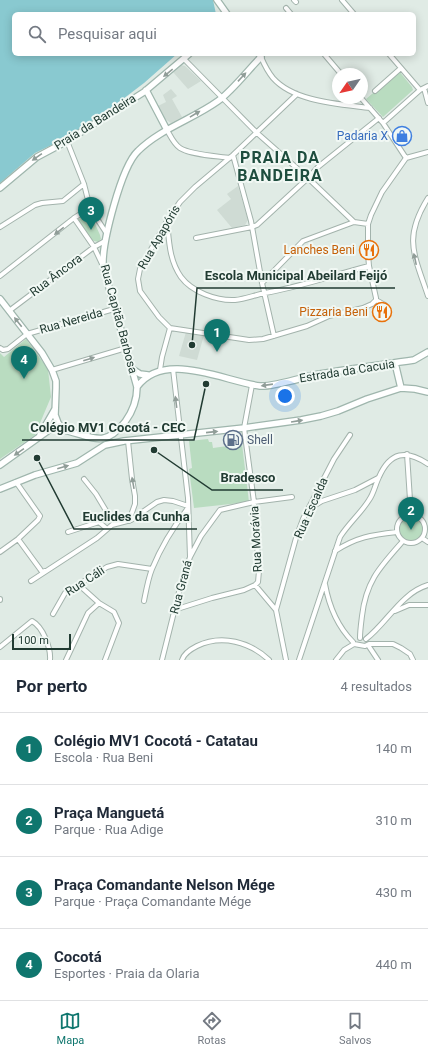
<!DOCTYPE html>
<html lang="pt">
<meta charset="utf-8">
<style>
body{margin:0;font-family:Roboto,sans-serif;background:#f2f2f3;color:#1f2937}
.compass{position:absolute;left:332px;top:68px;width:36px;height:36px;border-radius:50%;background:#fff;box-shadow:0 2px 10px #0003;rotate:236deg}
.scale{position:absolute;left:12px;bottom:10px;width:59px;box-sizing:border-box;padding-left:4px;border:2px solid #213b32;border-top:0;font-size:11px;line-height:14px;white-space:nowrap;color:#213b32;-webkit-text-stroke:3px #f1f8f4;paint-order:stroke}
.you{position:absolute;left:285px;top:396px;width:14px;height:14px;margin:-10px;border:3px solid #fff;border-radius:50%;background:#1a73e8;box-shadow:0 0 0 6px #1a73e833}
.badge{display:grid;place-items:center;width:26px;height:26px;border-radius:50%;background:#0f766e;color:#fff;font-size:13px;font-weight:700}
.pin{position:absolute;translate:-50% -33px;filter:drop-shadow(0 1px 2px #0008)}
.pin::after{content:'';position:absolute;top:21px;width:14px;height:12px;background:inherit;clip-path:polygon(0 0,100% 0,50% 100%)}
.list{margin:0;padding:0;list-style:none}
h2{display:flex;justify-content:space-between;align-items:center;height:52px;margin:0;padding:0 16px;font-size:17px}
h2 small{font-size:13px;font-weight:400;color:#747a83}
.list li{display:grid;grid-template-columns:26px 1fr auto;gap:12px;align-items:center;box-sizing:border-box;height:72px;padding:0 16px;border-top:1px solid #e0e1e3}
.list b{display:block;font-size:15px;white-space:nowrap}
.list p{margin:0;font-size:13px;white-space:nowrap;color:#747a83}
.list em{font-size:13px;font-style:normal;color:#747a83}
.icon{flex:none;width:22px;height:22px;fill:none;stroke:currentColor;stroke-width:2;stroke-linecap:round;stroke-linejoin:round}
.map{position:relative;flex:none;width:428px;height:660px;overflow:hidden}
.search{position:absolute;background:#fff;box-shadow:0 2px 10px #0003;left:12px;right:12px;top:12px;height:44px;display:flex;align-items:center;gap:10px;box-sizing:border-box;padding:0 14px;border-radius:6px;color:#747a83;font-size:15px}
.sheet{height:340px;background:#fff}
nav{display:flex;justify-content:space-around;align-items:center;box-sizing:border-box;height:56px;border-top:1px solid #e0e1e3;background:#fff;font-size:11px;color:#747a83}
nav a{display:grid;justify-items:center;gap:2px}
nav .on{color:#0f766e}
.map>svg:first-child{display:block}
.built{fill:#cfdbd4}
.green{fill:#b9dcc0}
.water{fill:#89c9d0}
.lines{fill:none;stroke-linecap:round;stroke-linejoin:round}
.street-casing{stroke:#a3b3ac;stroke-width:6}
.secondary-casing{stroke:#9fb6ad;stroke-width:8}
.street{stroke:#fff;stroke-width:4}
.secondary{stroke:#fff;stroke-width:5.5}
.oneway{fill:#909d98}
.labels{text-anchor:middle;stroke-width:4;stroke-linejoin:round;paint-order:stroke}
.street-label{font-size:12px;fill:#213b32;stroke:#f1f8f4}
.shop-label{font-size:12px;fill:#366cbe;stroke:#f1f8f4;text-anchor:end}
.food-label{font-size:12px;fill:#c56008;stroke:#f1f8f4;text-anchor:end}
.service-label{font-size:12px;fill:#4e5e75;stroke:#f1f8f4;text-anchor:start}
.district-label{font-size:16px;font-weight:bold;letter-spacing:1px;fill:#1e4d3e;stroke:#f1f8f4}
.leader{fill:none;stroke:#213b32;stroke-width:1.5}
.callout-dot{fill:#213b32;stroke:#f1f8f4;stroke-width:1.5}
.callout-label{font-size:13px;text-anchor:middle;font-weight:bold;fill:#213b32;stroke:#f1f8f4;stroke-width:4;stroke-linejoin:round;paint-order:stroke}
</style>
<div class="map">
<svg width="428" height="660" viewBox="0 0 428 660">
<rect width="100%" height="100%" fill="#e0ebe5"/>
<path class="built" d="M181,65L185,66L201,81L188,89L173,72Z
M171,89L177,96L172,99L182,117L171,123L165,119L158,106L166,102L163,95Z
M238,186L248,220L245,225L232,228L217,210L231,199L227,194Z
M186,332L204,335L197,360L179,356Z"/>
<path class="green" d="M399,71L412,87L413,90L383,117L366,99Z
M86,215L92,217L100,235L101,239L98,242L91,240L79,221V219Z
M26,339L48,369L51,397L35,435L0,459V353L4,357Z
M208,439L209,442H212L213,448L242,444L249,502L194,508L189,469L192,468L189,441Z
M398 529a13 13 0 1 1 26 0a13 13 0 1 1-26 0Z"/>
<path class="water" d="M0,0H213L216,14H14V54H177L144,83L102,115L70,136L35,153L0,183Z"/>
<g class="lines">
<defs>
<path id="street" d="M294,0L296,2
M342,0L354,14
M286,8L291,14
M324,54L341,74
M389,54L420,90
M261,57C264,64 268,72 273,78C294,102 340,104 370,108
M184,59L257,133L308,178L354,222
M424,88L428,103
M375,91L401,68
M361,98L383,123L406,158
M383,123L420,90L428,86
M167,130C171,137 174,144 180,148C191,155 217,156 230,158
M67,141L84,184L90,208L107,234
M233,155L251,221L262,283L274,336
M428,198C403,238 414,254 428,296
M74,218L94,247L103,266
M167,221C169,240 169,260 181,277C192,292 217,301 235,300C245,299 255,295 265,293C300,287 334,275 369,266
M0,227L35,205L42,203L63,201L84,184
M196,238L252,227L257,225L308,178L318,167L379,118
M0,276L74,218L90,208
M262,283L303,241L354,222L368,224
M376,300L385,305
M9,311L94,247L105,241
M170,328L249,340L263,339L307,326L329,316L363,308L372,304L376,300V298L369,266L368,254V224L371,215L382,192L406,158L428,152
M170,328L159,317L140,291L138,279L140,269L167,221L180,202L195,187L233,155L297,94
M0,348L3,350L8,349L27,334L114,309
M52,370L126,348
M160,370L162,357L170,328
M128,441L132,479L135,496V504L129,521
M407,454L411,515
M84,479L96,494L111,519L113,521H121
M307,510L322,501L355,490L378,478
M397 529a14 14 0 1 1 28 0a14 14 0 1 1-28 0Z
M68,532L99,522L107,529
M422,538L428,542
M18,539L40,569L42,572L45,571
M335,551C357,537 371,535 397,532
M0,552L18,539L38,520L40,516L16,482
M190,557L201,536L220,510L254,502L292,497
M31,581L97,538L112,525L131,520L157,502L164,500L173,501L188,506
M325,584C329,606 337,626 353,642
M79,585L99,603L114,612L119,623L105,660
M255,585L276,610L286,660
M0,599V600
M144,601C146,591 148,579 152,569C161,547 174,526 188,508
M174,610L212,598L244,590L255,585L258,582L259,571L254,502L244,428L252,385
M276,610L296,538L303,519L334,459L350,435
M395,611L409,605H428
M53,614L65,593L107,567L118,564L152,569
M360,638C360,631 361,624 362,616C366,581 380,567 403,541
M366,639C387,623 401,593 428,585
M354,644L365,646L369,644H393L401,648L410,654L413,660
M368,645L378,660
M0,647L32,621C43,627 51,648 50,660
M66,660L88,613L99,603
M162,660L179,592L190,557L188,498L173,369
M182,660C184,653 191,649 197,646C222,634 250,642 269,660
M299,660L340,537C349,523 361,513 369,500C374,493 375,485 379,477C390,452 406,449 428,464
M336,660L344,650L354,644"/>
<path id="secondary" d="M217,0L227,14
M146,90L167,130
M0,188L37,157L67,141L144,92L189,54
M0,299L42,353L52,370L56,381V388L55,415L58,423L63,429
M395,363L401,388
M132,369L140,374L148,375
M137,387C164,350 223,381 260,386C272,387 301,378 314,375C347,369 381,365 414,360L428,352
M40,435L55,409
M0,465L49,430C56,428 61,429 68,431C95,438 105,447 125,422C133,411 137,400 137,387L103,266C102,243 121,167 138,151C160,129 193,119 218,101C233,90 248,70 261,57L259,54
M0,489L35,475L77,463L105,445L124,441L244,428L301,420L321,416L338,411L367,399L401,388L415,389L428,392"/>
</defs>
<use href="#street" class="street-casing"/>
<use href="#secondary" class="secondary-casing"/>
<use href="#street" class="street"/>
<use href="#secondary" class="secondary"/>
</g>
<defs><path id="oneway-solid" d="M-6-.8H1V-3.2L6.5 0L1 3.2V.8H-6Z"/></defs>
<g class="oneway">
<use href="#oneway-solid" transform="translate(168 73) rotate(141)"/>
<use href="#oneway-solid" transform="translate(242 77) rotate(-47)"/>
<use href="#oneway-solid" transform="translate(195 114) rotate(-31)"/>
<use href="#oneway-solid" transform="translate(37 157) rotate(145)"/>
<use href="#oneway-solid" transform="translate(59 231) rotate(142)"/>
<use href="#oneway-solid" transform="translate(415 259) rotate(-102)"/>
<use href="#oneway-solid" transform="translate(18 322) rotate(-128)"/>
<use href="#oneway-solid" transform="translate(89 359) rotate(-17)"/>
<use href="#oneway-solid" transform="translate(267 385) rotate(172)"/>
<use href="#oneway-solid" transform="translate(176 402) rotate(-97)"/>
<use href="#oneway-solid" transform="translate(297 421) rotate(-9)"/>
<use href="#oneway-solid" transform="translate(212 432) rotate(-6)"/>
<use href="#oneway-solid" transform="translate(19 452) rotate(145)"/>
<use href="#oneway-solid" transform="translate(63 467) rotate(-16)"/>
<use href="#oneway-solid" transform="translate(133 483) rotate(-100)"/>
</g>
<defs>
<symbol id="shop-ring" viewBox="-11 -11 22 22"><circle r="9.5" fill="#f1f8f4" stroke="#3f7fe0" stroke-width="1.5"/><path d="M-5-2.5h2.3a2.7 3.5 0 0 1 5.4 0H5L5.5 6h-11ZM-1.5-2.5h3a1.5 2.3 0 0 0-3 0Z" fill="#3f7fe0"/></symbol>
<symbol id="restaurant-ring" viewBox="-11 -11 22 22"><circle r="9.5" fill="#f1f8f4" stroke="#e8710a" stroke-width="1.5"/><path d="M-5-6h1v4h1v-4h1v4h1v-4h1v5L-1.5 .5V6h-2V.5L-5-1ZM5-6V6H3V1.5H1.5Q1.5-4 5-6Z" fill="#e8710a"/></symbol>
<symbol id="fuel-ring" viewBox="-11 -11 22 22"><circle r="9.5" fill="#f1f8f4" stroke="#5c6f8a" stroke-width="1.5"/><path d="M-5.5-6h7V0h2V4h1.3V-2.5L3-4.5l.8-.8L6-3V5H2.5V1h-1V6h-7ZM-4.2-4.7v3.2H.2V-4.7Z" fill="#5c6f8a"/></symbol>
</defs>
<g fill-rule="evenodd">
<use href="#shop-ring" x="391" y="125" width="22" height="22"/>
<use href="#restaurant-ring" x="358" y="239" width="22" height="22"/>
<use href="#restaurant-ring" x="371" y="301" width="22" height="22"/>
<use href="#fuel-ring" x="222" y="429" width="22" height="22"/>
</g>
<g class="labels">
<g class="street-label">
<text transform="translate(95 122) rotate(-32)" y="4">Praia da Bandeira</text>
<text transform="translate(159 237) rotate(-60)" y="4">Rua Apapóris</text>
<text transform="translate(56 275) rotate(-37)" y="4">Rua Âncora</text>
<text transform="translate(119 319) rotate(75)" y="4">Rua Capitão Barbosa</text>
<text transform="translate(71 321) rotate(-16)" y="4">Rua Nereida</text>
<text transform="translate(347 371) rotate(-9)" y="4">Estrada da Cacuia</text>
<text transform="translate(311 508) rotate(-66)" y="4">Rua Escalda</text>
<text transform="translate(256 539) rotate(-93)" y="4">Rua Morávia</text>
<text transform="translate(85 581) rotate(-33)" y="4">Rua Cáli</text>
<text transform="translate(181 587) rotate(-75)" y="4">Rua Graná</text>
</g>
<g class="shop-label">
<text x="388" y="140">Padaria X</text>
</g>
<g class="food-label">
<text x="355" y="254">Lanches Beni</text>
<text x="368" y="316">Pizzaria Beni</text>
</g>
<g class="service-label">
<text x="247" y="444">Shell</text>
</g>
<g class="district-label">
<text x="280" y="163">PRAIA DA<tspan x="280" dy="18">BANDEIRA</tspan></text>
</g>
</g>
<path class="leader" d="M192 345L197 288H395M206 384L194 440H22M154 450L212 490H283M37 458L74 529H197"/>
<g class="callout-dot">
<circle cx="192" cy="345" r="4"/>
<circle cx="206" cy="384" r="4"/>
<circle cx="154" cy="450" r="4"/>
<circle cx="37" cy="458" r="4"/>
</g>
<g class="callout-label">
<text x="296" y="280">Escola Municipal Abeilard Feijó</text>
<text x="108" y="432">Colégio MV1 Cocotá - CEC</text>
<text x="248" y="482">Bradesco</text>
<text x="136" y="521">Euclides da Cunha</text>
</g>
</svg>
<svg class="compass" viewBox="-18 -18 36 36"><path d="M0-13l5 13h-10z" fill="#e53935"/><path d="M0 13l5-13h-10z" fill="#747a83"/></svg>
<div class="scale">100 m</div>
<div class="you"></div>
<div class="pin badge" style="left:217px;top:352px">1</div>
<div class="pin badge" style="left:411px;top:530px">2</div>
<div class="pin badge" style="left:91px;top:230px">3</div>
<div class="pin badge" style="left:24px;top:379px">4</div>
<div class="search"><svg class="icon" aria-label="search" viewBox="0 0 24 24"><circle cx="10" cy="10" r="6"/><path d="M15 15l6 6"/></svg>Pesquisar aqui</div>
</div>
<section class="sheet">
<h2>Por perto<small>4 resultados</small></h2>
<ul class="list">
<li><span class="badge">1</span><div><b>Colégio MV1 Cocotá - Catatau</b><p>Escola · Rua Beni</p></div><em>140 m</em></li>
<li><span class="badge">2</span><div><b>Praça Manguetá</b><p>Parque · Rua Adige</p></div><em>310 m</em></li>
<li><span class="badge">3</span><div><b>Praça Comandante Nelson Mége</b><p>Parque · Praça Comandante Mége</p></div><em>430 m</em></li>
<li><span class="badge">4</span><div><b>Cocotá</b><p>Esportes · Praia da Olaria</p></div><em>440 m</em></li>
</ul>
</section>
<nav>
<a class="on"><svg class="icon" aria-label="map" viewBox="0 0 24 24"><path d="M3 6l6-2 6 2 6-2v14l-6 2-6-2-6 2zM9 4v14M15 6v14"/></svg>Mapa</a>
<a><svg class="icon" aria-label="directions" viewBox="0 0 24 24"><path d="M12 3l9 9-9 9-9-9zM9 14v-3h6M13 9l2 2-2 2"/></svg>Rotas</a>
<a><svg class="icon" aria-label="saved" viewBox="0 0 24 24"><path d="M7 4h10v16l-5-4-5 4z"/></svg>Salvos</a>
</nav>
